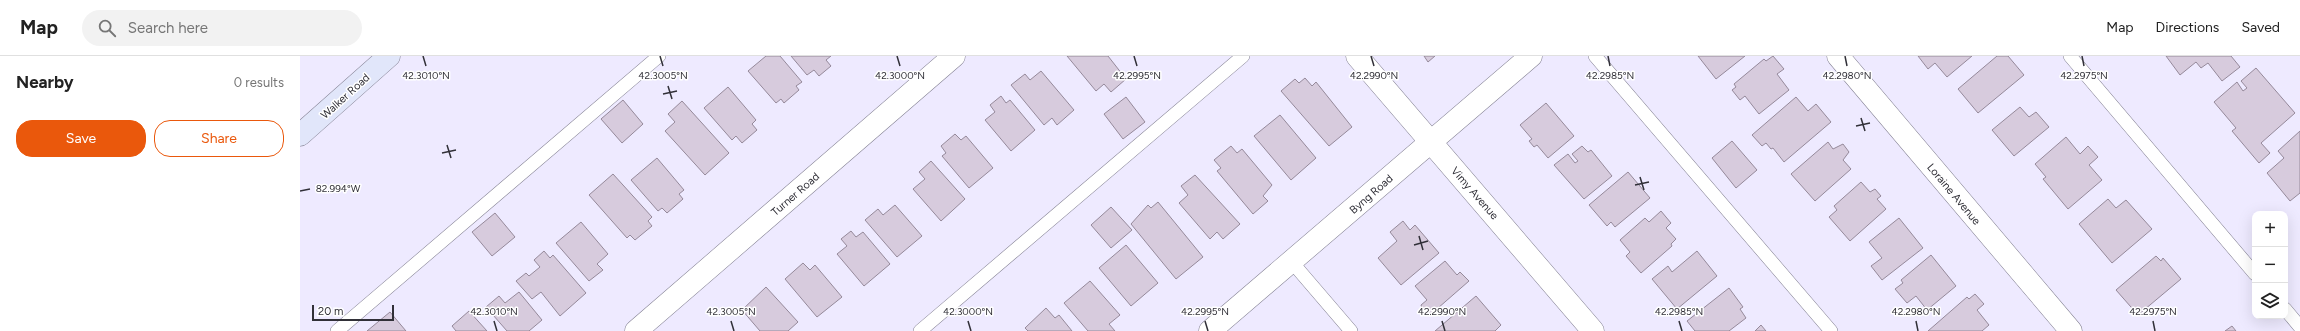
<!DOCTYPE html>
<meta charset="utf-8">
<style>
body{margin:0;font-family:Figtree,sans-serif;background:#f2f2f2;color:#222}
.controls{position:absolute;right:12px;bottom:12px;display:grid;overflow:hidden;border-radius:8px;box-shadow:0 4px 16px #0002}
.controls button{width:36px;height:36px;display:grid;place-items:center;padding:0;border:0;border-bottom:1px solid #e0e0e0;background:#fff;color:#222;font:20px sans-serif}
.scale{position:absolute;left:12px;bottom:10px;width:82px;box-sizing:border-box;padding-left:4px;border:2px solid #313038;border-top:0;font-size:11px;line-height:14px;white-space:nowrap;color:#313038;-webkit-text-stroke:3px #fff;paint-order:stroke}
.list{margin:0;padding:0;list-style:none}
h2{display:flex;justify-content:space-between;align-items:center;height:52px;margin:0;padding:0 16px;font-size:17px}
h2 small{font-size:13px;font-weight:400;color:#767676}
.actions{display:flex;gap:8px;padding:12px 16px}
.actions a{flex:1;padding:9px 0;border:1px solid #ea580c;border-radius:16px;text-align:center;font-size:14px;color:#ea580c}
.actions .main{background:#ea580c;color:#fff}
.icon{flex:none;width:22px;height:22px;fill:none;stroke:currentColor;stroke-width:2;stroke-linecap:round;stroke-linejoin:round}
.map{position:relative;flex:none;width:2000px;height:275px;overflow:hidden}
header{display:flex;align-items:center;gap:24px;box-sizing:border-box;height:56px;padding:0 20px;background:#fff;border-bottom:1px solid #e0e0e0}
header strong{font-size:19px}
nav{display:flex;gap:22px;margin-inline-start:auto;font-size:14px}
.search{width:280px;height:36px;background:#f2f2f2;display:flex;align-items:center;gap:10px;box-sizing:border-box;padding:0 14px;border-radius:22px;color:#767676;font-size:15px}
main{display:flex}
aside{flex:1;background:#fff}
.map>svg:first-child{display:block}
.building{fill:#d7cbdd;stroke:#95899a}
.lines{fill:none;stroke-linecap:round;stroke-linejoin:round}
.service-casing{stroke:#838092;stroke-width:14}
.minor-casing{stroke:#838092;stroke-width:23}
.secondary-casing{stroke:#838092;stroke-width:23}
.service{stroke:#fff;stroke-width:13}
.minor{stroke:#fff;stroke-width:22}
.secondary{stroke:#e1e6fa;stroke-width:22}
.ticks{fill:none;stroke:#313038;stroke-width:1.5}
.labels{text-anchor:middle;stroke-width:3;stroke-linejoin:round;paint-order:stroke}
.street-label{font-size:11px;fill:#313038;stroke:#fff}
.ticks-label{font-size:10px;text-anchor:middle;fill:#313038;stroke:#fff;stroke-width:3;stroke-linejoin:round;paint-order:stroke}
</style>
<header>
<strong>Map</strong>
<div class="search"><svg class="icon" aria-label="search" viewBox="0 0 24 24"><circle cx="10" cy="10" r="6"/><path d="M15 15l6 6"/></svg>Search here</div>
<nav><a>Map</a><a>Directions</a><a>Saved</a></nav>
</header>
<main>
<aside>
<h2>Nearby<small>0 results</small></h2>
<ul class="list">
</ul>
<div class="actions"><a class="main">Save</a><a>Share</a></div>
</aside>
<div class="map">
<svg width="2000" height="275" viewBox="0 0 2000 275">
<rect width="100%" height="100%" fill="#eeeaff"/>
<path class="building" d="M466,0H480L502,26L496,30L499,34L484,47L481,43L476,47L448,15Z
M491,0H531L526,4L531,10L519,20L514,14L507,19Z
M767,0H808L826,23L811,36L804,28L796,35Z
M1124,0H1135L1128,6Z
M1398,0H1445L1416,23Z
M1473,0L1484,13L1477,18L1489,34L1459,58L1445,40L1440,44L1432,34L1436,31L1434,28L1464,3L1466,5Z
M1618,0H1672L1647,21L1635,7L1628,13Z
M1697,0H1708L1724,19L1678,57L1658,33Z
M1866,0H1931L1940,11L1922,25L1908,7L1901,12L1896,6L1880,19Z
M1956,12L1995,57L1961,87L1970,97L1959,107L1932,75L1936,72L1914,46L1937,26L1943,35L1947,32L1941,25Z
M741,15L774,54L757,69L752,62L744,69L711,29L725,18L730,24Z
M1005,22L1012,30L1016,26L1052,71L1029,90L981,35L995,23L999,27Z
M428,31L456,64L452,68L457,74L442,87L436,80L432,84L404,52Z
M701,40L706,47L710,44L735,74L711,95L685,64L695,56L690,49Z
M826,41L845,66L823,83L804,58Z
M1496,41L1508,55L1516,48L1531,66L1484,106L1473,92L1471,93L1466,87L1462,90L1452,79Z
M323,44L343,68L322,87L301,63Z
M382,45L429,97L405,119L365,75L375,66L368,58Z
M1246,47L1274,80L1248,102L1237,89L1234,91L1229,85L1232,83L1220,69Z
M1720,51L1729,61L1736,56L1749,71L1714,100L1692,74Z
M980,59L1016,102L991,124L954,80Z
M2000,75V137L1990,145L1967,117L1984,102L1978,95Z
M655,78L661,84L666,80L693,112L669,132L642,100L646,97L641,90Z
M1766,81L1780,98L1788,90L1798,101L1789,109L1802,124L1768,153L1743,123L1746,121L1735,108Z
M1432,85L1457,114L1436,132L1412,102Z
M1528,86L1533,93L1543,88L1549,96L1543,104L1551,113L1515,145L1491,118Z
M931,90L937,97L942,93L972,129L963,140L968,145L953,158L917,115L921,112L914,104Z
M1282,90L1288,96L1291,94L1312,120L1284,143L1254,109L1268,98L1275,107L1278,105L1272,98Z
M357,102L384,134L379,138L383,143L367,157L362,152L358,155L331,124Z
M631,105L665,143L641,165L613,133L625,123L619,116Z
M1328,116L1350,142L1315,171L1311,166L1307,170L1289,149Z
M313,118L352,161L348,165L352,170L335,184L330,179L327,182L289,139Z
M895,119L940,168L923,183L917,176L910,183L879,147L888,139L881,130Z
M1561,126L1570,136L1575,133L1581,140L1577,143L1586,153L1550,185L1529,161L1537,154L1534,150Z
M1808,143L1816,152L1826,144L1852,173L1812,207L1779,168Z
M858,146L903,201L876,223L831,168L848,149L851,152Z
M595,149L622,180L597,201L565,164L578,153L583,159Z
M811,151L832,174L811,192L791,169Z
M1361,155L1371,167L1366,172L1376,183L1371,188L1372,190L1341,217L1326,200L1330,196L1320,184L1345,162L1349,166Z
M195,157L215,181L192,200L172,176Z
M1599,162L1623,192L1582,224L1571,210L1582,202L1569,186Z
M1103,165L1110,174L1115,169L1139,197L1101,229L1078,202L1097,185L1090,176Z
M281,166L308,198L297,208L303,214L289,225L256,187Z
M551,175L556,181L563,176L590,208L564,230L537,198L547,190L541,183Z
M826,189L858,227L831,250L799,212Z
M244,195L250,202L253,199L286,237L260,260L241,236L232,243L216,225L226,217L229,220L240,211L234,204Z
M1397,195L1417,220L1377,253L1352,223L1368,210L1372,216Z
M1631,199L1656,230L1627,254L1616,240L1607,247L1595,233L1603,227L1601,224Z
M1856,200L1861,205L1863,202L1881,223L1838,259L1816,234Z
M1145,205L1157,219L1160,216L1169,225L1130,259L1124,258L1121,249L1127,244L1115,230Z
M503,207L510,214L515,209L542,241L517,261L485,223Z
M790,225L820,259L809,268L815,275H788L764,247Z
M466,231L498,266L488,275H460L442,254Z
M1429,232L1443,251L1440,253L1446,262L1429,275H1395L1387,265Z
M219,236L242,264L229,275H207L186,251L199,240L205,247Z
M1675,238L1684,248L1677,254L1689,269L1682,275H1628L1667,241L1669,243Z
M1176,240L1201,269L1195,275H1135Z
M746,252L755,262L759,259L772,275H728L725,272Z
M169,255L187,275H156L152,270Z
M90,256L106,275H67Z
M1461,269L1466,275H1455Z
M1932,270L1936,275H1925Z"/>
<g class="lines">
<defs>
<path id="service" d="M1295,0L1531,275
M1770,0L1955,218
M991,205L1051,275
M1985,253L2000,271
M37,275L359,0
M620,275L943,0"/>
<path id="minor" d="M1057,0L1293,275
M1538,0L1771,275
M336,275L654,0
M910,275L1231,0"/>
<path id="secondary" d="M0,79L89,0"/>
</defs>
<use href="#service" class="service-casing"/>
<use href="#minor" class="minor-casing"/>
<use href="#secondary" class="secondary-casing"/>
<use href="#service" class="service"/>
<use href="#minor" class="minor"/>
<use href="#secondary" class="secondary"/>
</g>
<path class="ticks" d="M123,0L126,10M360,0L363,10M597,0L600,10M834,0L837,10M1071,0L1074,10M1308,0L1310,10M1545,0L1547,10M1782,0L1784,10M368,30L372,43M363,38L377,35M1561,62L1565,75M1556,70L1570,67M147,89L151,102M142,97L156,94M1340,121L1344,134M1335,129L1349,126M0,135L10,133M1119,180L1123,194M1114,189L1128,185M194,265L197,275M431,265L434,275M668,265L671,275M905,265L908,275M1142,265L1145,275M1379,265L1382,275M1616,265L1618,275M1853,265L1855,275"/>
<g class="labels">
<g class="street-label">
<text transform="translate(45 40) rotate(-42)" y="4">Walker Road</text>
<text transform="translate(1175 137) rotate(49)" y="4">Vimy Avenue</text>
<text transform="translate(495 138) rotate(-41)" y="4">Turner Road</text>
<text transform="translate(1071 138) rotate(-41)" y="4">Byng Road</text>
<text transform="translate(1654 138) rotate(50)" y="4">Loraine Avenue</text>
</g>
</g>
<g class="ticks-label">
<text x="126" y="23">42.3010°N</text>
<text x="363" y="23">42.3005°N</text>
<text x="600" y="23">42.3000°N</text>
<text x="837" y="23">42.2995°N</text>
<text x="1074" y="23">42.2990°N</text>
<text x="1310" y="23">42.2985°N</text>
<text x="1547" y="23">42.2980°N</text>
<text x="1784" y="23">42.2975°N</text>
<text x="38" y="136">82.994°W</text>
<text x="194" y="259">42.3010°N</text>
<text x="431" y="259">42.3005°N</text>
<text x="668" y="259">42.3000°N</text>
<text x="905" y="259">42.2995°N</text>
<text x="1142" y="259">42.2990°N</text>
<text x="1379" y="259">42.2985°N</text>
<text x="1616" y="259">42.2980°N</text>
<text x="1853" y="259">42.2975°N</text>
</g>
</svg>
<div class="controls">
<button>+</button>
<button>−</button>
<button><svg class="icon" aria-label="layers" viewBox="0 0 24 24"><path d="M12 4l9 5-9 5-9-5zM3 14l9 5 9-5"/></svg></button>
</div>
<div class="scale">20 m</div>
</div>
</main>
